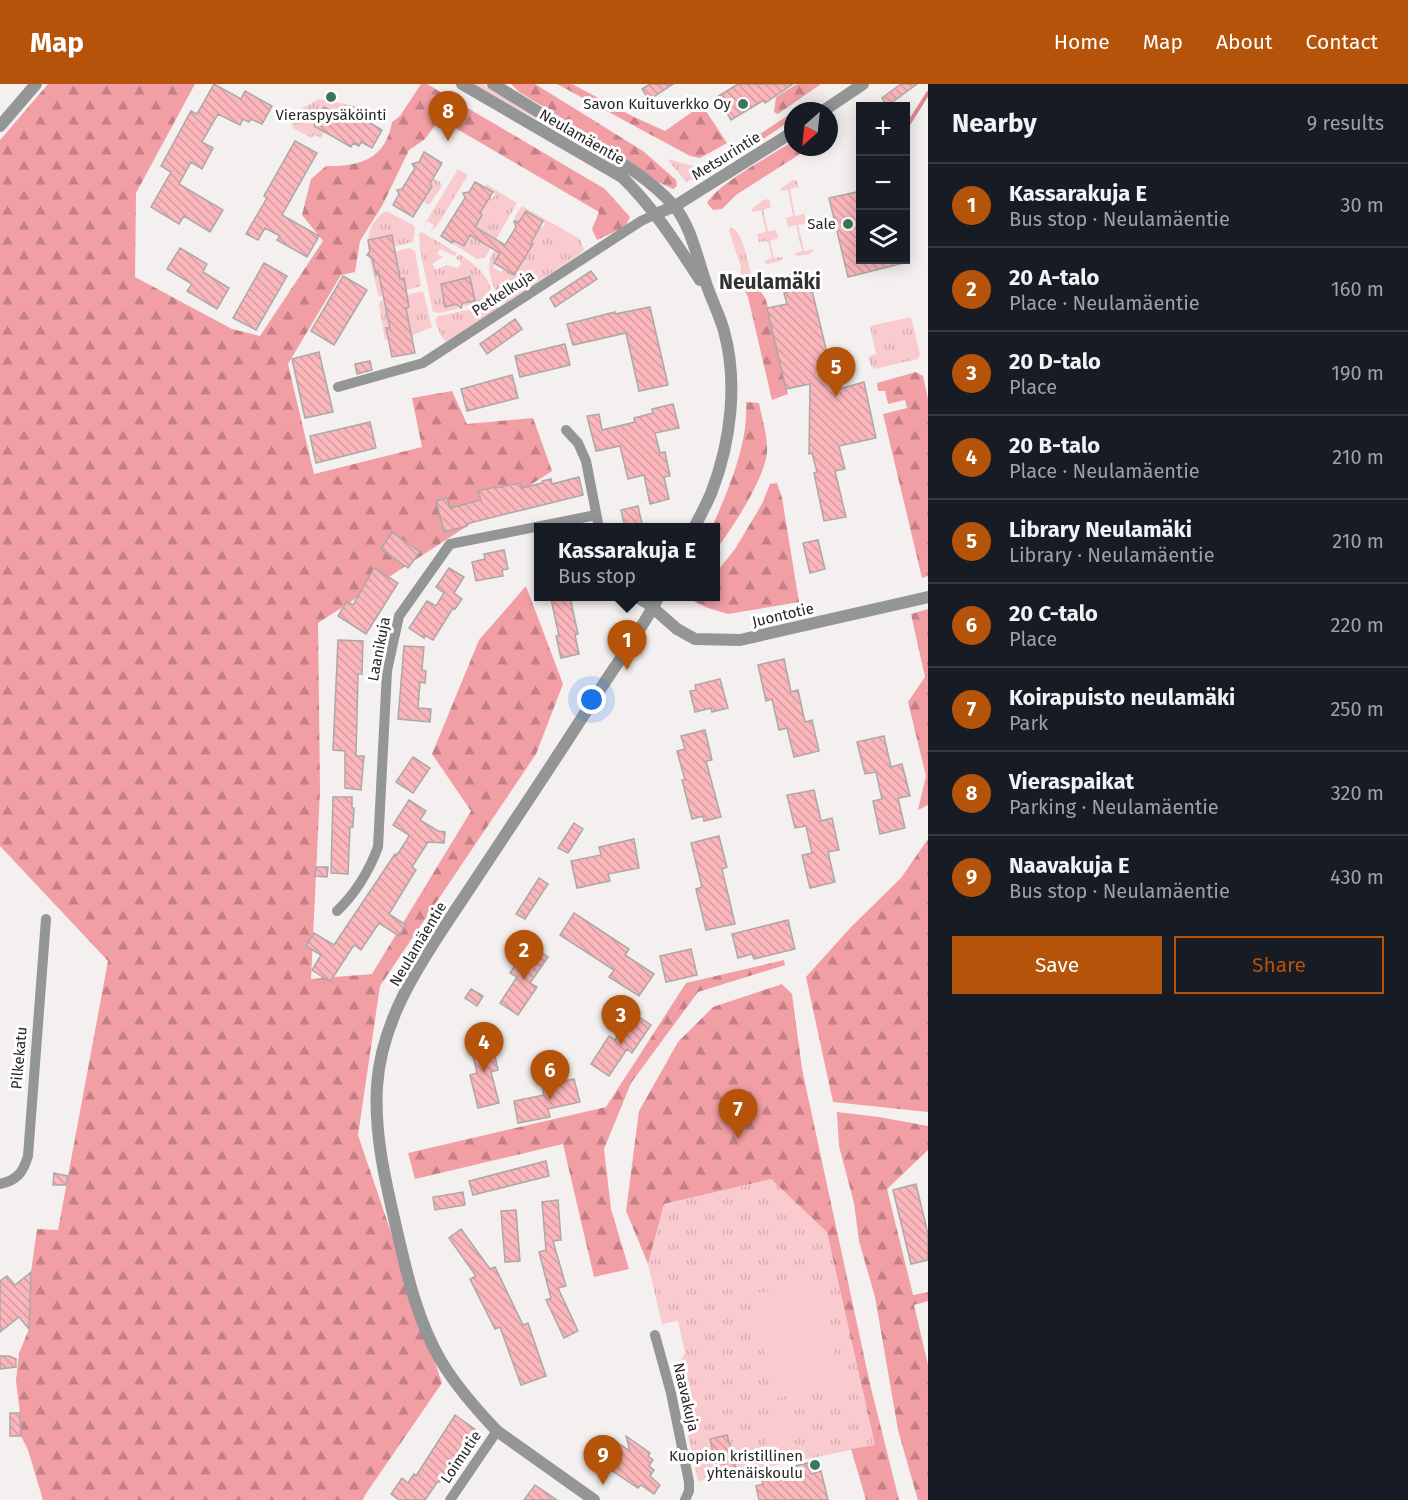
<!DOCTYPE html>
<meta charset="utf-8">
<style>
body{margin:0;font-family:"Fira Sans",sans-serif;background:#20242c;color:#f1f3f6}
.controls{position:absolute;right:18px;top:18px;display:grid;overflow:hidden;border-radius:0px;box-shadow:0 3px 15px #0003}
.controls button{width:54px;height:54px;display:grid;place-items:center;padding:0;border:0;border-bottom:2px solid #363941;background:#171b24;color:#f1f3f6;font:30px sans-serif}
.compass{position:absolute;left:784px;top:18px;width:54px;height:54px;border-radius:50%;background:#171b24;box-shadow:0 3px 15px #0003;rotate:207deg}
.you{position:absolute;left:592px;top:616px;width:21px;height:21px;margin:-15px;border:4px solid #fff;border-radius:50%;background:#1a73e8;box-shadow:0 0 0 9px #1a73e833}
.badge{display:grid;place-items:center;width:39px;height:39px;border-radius:50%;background:#b45309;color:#fff;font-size:20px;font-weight:700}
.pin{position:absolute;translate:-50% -50px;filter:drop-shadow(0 2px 3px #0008)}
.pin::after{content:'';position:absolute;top:32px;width:21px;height:18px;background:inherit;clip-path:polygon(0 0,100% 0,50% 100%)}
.popup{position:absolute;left:534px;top:439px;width:186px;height:78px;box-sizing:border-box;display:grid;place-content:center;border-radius:0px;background:#171b24;filter:drop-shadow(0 2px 4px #0005);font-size:20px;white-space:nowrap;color:#9ea1a6}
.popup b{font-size:22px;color:#f1f3f6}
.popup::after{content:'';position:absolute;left:50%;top:100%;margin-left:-12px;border:12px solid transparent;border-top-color:#171b24}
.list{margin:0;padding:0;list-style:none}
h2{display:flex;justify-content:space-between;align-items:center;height:78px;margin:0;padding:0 24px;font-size:26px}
h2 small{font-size:20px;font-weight:400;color:#9ea1a6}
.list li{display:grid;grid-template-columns:39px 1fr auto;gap:18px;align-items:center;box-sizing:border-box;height:84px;padding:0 24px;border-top:2px solid #363941}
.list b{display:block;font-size:22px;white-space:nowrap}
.list p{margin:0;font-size:20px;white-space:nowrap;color:#9ea1a6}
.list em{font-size:20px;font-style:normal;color:#9ea1a6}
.actions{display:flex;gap:12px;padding:18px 24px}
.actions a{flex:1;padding:14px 0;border:2px solid #b45309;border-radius:0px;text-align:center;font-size:21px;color:#b45309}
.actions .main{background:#b45309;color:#fff}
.icon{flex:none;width:33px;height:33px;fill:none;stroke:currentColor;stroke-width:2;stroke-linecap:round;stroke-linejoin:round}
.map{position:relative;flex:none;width:928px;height:1416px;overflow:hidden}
header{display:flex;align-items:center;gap:36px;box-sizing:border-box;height:84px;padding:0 30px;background:#b45309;color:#fff}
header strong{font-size:28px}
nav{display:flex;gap:33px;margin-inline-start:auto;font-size:21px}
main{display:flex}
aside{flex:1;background:#171b24}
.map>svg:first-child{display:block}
.grass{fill:url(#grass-tufts)}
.forest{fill:url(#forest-firs)}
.pitch{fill:#facbce}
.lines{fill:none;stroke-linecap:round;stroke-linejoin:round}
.stream{stroke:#db8a90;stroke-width:4}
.building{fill:url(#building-back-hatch);stroke:#aca8a8;stroke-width:1.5}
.minor{stroke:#949695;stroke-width:10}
.tertiary{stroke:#949695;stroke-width:12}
.poi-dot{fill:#3b765f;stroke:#fefefe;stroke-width:2}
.labels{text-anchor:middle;stroke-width:6;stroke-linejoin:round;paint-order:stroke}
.poi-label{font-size:15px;fill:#282727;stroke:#fefefe;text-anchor:end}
.street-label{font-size:15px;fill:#282727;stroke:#fefefe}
.district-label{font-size:21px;font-weight:bold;fill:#333030;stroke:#fefefe}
</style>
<header>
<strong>Map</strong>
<nav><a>Home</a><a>Map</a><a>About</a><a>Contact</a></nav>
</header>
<main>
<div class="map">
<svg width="928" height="1416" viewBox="0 0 928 1416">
<defs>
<pattern id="grass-tufts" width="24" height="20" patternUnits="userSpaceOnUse" patternTransform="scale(1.5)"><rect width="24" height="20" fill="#facbce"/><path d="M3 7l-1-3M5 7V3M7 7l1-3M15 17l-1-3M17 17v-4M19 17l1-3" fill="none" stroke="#d6aeb1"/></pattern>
<pattern id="forest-firs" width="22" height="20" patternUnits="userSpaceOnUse" patternTransform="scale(1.5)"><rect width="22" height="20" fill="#f19ea4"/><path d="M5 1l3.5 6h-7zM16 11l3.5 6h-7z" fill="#c38186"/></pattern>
<pattern id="building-back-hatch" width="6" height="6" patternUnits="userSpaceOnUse" patternTransform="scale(1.5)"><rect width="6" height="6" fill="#fab6ba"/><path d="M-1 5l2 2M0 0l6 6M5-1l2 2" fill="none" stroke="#d69ca0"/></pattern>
</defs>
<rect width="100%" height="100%" fill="#f4f0f0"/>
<path class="grass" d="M472,0H483L570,53Z
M319,15L375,26L379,28L372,39L366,36L364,39L359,36L361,33L356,30L351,38L328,29L329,26L325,23L317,36L299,26Z
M297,29L315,39L314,42L324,48L321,54L314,51L312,54L293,44L292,40Z
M733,70L731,74L686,98L667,75L701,84Z
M458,85L468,91L437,142L431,147L434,141L427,137L424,143V141Z
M433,94L440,98L442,102L429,121L420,116L431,102L429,100Z
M793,96L797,97L799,103L790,105L795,132L804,130L807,139L798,141L804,167L813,165V167L810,170L797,172L794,170L802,167L796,141L788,143L786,134L793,132L788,106L780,107V105Z
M486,100L517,119L494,159L492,158L494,154L484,148L479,156L492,161L485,174L477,175L450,158L452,155L462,160L482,131L480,129L490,113L492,115L495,110L484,103Z
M769,115L771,123L763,126L768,147L776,146L778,154L770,157L774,174L782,173L783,174L780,177L767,180L764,177L772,174L768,157L759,158L757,150L766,148L761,126L752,128V125L763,116Z
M522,122L580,155L584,166L577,172L505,219C492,206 482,179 496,165L500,169L494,179V184L501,188L503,185L512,189L533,160L531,159L540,143L542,144L545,140L526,127L519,138L515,137V132Z
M386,127L413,141L415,144L413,158L391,163V151L368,155L370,167L369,169C365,154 371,135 386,127Z
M731,143C746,150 746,182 754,196H740L741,184L729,146Z
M422,148L457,169L455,172L440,165L437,170L443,173L432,180L436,186L446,181L458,184L461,179L456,174L459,170C474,179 496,196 490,216L465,222L463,219L475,216L471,196L446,201V199L441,200L445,223L456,220L458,222L457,225L440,229L433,228L420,166L419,150Z
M410,164L415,167L421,202L404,207L401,195L381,199L383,210L381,213L378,211L369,172L372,174L375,185L392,168Z
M423,207L432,243L409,253V240L387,244L388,255L385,256L379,220L380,217H384L387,229L410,223L409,218H406L405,211Z
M497,220L498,224L496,226L449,256L445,257L441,252L435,236L438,232Z
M911,233L920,270L918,275L874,285L871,282L868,273L876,270L870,242Z
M771,1095L827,1147L875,1361L698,1397L674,1289L685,1269L678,1237L662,1240L648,1180L664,1120Z"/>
<path class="forest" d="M48,0H195L136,109L135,193L232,245L260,252L323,157L302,131L311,95L326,82C359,83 386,75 392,38L400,32L421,0H427L605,105L630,133L625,143L597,156L592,145L599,128L440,35L424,56L409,66L382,122L360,157L355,188L341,191L288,280L314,390L422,363L412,314L452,307L467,340L533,334L552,387L318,539L320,706L311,895L372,890L471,727L432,670L479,556L526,502L563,600L536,670L380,902L358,1051L442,1299L365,1411L363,1416H43L28,1366L21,1352L20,1329L16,1297L19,1269L29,1245L31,1188L37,1145L58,1146L108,877L0,762V56Z
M511,0H535L643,67L676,96L677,102L673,105L658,98L616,67L519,8Z
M557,0H572L634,33L665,47L702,21L727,59L700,74L690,72Z
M797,0H821L778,30L774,28L776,13Z
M793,28V35L748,65L745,60Z
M793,57V63H811L736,111L722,125L713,126L707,119C718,99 771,72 793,57Z
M747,195L754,196L766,216L788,310L772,316L748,213L740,196Z
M916,288L923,292L928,315V492L922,494L883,330L907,324L905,316L888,320L885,307H878L877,299Z
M746,318L759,319C762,336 770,358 766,375C758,405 734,441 716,466V444L712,443C728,407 749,358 746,318Z
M777,399L782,414L799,518L728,530L708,524L693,517L697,513L716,512V489L735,465L762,420L770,400Z
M928,525V721L918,726L926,692L908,618L925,593L911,530Z
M928,755V1028L833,1018L806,893L851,843L901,794Z
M784,876L785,881L698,908L631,999L604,1065L611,1125L629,1185L594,1193L563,1060L415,1095L408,1069L606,1023L686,899Z
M782,900L792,910L802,985L870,1300L899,1416H866L851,1365L875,1361L827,1148L771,1095L664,1120L648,1180L626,1127L639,1027L678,958L713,923Z
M837,1028L879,1033L928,1042V1066L887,1105L913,1211L928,1208V1217L914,1221L928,1281V1416H918L917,1413L898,1346L875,1213L859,1157L854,1119L839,1062Z"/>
<path class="pitch" d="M819,1199L842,1301L774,1315L752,1210Z
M789,1327L796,1370L769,1375L762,1331Z"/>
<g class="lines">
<path class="stream" d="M906,44L928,9"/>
</g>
<path class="building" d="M214,0L241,15L245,7L272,22L262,40L251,35L249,38L243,35L240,41L218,30L202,58L213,64L202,85L191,78L179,100L223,126L210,148L184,132L179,140L151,123L171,88L161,82L191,27L197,30Z
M650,0H673L649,16L642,5Z
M738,0H793L765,19L764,16L731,36L717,13Z
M901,0H917L887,22L882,14Z
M324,23L351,38L355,30L382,46L372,64L361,58L359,62L353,59L351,63L314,42Z
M295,57L317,69L282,131L319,152L307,173L277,156L280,152L265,144L258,156L246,150L267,114L264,112Z
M424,68L442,79L430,100L432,102L413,133L393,121L399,110L397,106L402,105L415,84L412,80L419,78Z
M475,98L493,108L480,129L482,131L475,143L505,161L516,143L514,137L519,138L526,127L543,137L531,159L533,160L514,191L494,179L500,169L470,151L464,162L453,156L452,159L441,152L465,114L463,109L469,108Z
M861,107V176H904V179L848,193L829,114Z
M392,151L400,195L404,194L409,223L406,224L415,269L392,273L386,244H390L378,187L376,191L372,174L367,171L370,167L368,156Z
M180,164L207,180L203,188L229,204L217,225L187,207L192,200L167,185Z
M264,179L287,192L256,246L233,234Z
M807,186L836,306L864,298L876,354L839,362L845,385L835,387L846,433L824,437L814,389L817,388L812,369L809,370L810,300L786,305L767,224L787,220L784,209L789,208L785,192Z
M591,187L597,195L555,223L550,214Z
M343,192L367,206L334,261L311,247Z
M470,193L475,217L463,219L461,224L456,220L445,223L441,200Z
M650,223L668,301L639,307L626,249L573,261L567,240L615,228V230Z
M515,235L522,245L487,270L480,260Z
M565,260L570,281L520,293L515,272Z
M319,268L333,328L305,334L292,275Z
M370,277L372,286L357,290L355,280Z
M512,291L518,314L467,327L461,305Z
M673,320L679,344L655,349L660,369L665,368L670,392L664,393L669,415L650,420L644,391L628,395L620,362L596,367L587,332L599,330L602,346L635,338L634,334L653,329L652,325Z
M370,338L376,364L316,379L310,352Z
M579,393L583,411L466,440L467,442L444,448L436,417L447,414L450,424L481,416L478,407L495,403L496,404L520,399L522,404L542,399V397L551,395L552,400Z
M638,422L643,444H625L621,426Z
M392,448L420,468L408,484L381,465Z
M818,456L825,485L810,489L803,459Z
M504,466L508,485L502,486L503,492L476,497L472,478L485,475L484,470Z
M374,484L398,499L366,550L338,532L347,517L353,521Z
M449,484L464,493L454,509L462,515L455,525L453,524L433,556L424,551V554L409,544L427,517L436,522L444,509L436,503Z
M554,513H570L578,550L575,551L579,570L561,574L556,552H559L551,515L555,514Z
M338,556L363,557L362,590H358L356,672H364L361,706L345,704V667L333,666Z
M404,562L424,563L422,586L426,587L425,599L420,598L418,624L431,625L430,638L398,635Z
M784,575L791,608L798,606L805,638L812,636L819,667L794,673L787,644L779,646L772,615L766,617L758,581Z
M720,595L728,624L712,628L711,624L695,628L690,607L696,606L695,601Z
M705,646L712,676L706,677L721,733L704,737L703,732L692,735L682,696H685L677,667L685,665L681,652Z
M884,652L891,683L902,680L910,712L898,714L905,744L880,750L873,717L882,715L876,688L865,690L857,658Z
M413,673L430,684L413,709L396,698Z
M814,706L821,737L832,734L839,766L828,768L835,798L810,804L802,771L812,769L806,742L795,744L787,711Z
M333,713H352V724H354L353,743H350L348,790L331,789Z
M409,716L426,727L420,736L438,747L445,748L444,759L428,758L412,783L416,786L389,830L406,841L399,852L379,839L361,866L354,861L330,898L312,886L321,871L306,862L314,849L334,861L395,770L397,771L408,754L409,751L393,741Z
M574,739L583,745L568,769L558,764Z
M719,752L727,783L722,785L735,840L706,846L696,805L702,803L691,759Z
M634,755L639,784L608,790L610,797L577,804L571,777L601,771L599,763Z
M316,783H328L327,793L315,792Z
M539,794L548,800L525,835L516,830Z
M574,829L629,865L625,871L654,890L639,912L609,893L614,886L560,851Z
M788,836L795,865L754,875L752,870L738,874L732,850Z
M529,860L548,873L530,899L537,903L518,931L500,919L517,893L510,889Z
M691,865L697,891L666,898L660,872Z
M471,905L483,912L477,922L465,914Z
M633,929L651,941L632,969L627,965L609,992L591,980L609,952L615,956Z
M491,954L498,986L491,988L499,1019L478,1024L470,991L477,989L471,963L474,958Z
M574,995L580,1018L548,1025L550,1033L518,1039L514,1017L544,1011L542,1002Z
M546,1077L549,1092L473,1111L469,1097Z
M54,1089L68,1092L66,1101H53Z
M916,1100L928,1150V1176L911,1180L893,1106Z
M463,1108L465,1121L435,1126L433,1113Z
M558,1116L561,1156L553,1157L566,1202L558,1204L578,1247L564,1254L546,1216L551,1214L539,1168L546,1166L542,1118Z
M516,1126L520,1177L505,1178L501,1127Z
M461,1145L490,1185L495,1183L523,1241L528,1239L546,1292L521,1301L500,1243L495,1245L470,1195L476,1192L449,1154Z
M31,1188L29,1245L19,1233L0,1248V1197L7,1192L15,1201Z
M0,1272H9L16,1275V1283L0,1285Z
M10,1329H20L21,1352H10Z
M455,1331L476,1346L439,1398L438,1397L425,1416H399L391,1410L402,1394L408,1399L414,1390L416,1392Z
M727,1351L736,1384L718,1389L710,1355Z
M626,1352L650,1369L648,1372L653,1376L649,1382L654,1386L650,1392L660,1401L654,1410L641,1401L638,1404L599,1378L602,1374L598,1371L605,1361L609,1363L613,1356L630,1367Z
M808,1379L811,1390L821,1387L828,1416H759L756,1402L763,1400L760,1390Z
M535,1401L557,1416H524Z"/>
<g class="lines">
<path class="minor" d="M338,303L423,279L641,137L656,130
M566,346L578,359L586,377L599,444
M634,512L653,524
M337,827C356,809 369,787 378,763L387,587L399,532L450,460L596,431
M0,1100C18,1096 23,1088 28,1072L46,835
M655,1251L671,1309L689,1398V1407L685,1416
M450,1416L497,1347"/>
<path class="tertiary" d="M462,0L622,93C653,123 676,159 700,196
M493,0C524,19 555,38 586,57C617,76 649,94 673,121C690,139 697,173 705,196C710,213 719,229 724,247C738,298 731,357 712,407C707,420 700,432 694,444
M823,27L863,0
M0,42L36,0
M656,130L675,122L793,48
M653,524L677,545L695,555L740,556L928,513
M594,1416L497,1347C477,1326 456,1302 441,1277C418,1238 407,1191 397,1147C386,1100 374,1051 377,1002C382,924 435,858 476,795C519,730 562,666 603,601C622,572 643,543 659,512"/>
</g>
<g class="poi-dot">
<circle cx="331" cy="13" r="6"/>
<circle cx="743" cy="20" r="6"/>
<circle cx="848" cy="140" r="6"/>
<circle cx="815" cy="1381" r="6"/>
</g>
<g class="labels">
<g class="poi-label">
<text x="731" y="25">Savon Kuituverkko Oy</text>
<text x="331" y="36" text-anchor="middle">Vieraspysäköinti</text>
<text x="836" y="145">Sale</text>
<text x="803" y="1377">Kuopion kristillinen<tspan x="803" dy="17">yhtenäiskoulu</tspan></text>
</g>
<g class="street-label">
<text transform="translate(582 53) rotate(30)" y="5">Neulamäentie</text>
<text transform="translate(726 72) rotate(-32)" y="5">Metsurintie</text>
<text transform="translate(503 209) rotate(-33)" y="5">Petkelkuja</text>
<text transform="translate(783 531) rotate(-13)" y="5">Juontotie</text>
<text transform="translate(379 565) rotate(-79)" y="5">Laanikuja</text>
<text transform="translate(418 860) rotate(-59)" y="5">Neulamäentie</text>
<text transform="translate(19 974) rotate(-85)" y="5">Pilkekatu</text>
<text transform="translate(686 1313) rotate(77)" y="5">Naavakuja</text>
<text transform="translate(461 1373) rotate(-56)" y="5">Loimutie</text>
</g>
<g class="district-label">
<text x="770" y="205">Neulamäki</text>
</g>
</g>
</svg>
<div class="controls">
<button>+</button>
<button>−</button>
<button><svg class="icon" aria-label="layers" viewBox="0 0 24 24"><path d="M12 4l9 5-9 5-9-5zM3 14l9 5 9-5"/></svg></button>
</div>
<svg class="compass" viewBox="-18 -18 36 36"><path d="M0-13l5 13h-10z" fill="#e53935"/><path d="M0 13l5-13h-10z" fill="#9ea1a6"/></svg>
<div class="you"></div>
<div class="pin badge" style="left:627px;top:586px">1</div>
<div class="popup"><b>Kassarakuja E</b>Bus stop</div>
<div class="pin badge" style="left:524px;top:896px">2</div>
<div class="pin badge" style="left:621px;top:961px">3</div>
<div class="pin badge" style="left:484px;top:988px">4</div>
<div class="pin badge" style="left:836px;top:313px">5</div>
<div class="pin badge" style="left:550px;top:1016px">6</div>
<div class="pin badge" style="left:738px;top:1055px">7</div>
<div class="pin badge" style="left:448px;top:57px">8</div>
<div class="pin badge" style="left:603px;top:1401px">9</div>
</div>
<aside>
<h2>Nearby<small>9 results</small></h2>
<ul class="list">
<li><span class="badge">1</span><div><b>Kassarakuja E</b><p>Bus stop · Neulamäentie</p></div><em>30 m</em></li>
<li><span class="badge">2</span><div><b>20 A-talo</b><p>Place · Neulamäentie</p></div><em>160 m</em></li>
<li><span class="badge">3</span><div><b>20 D-talo</b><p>Place</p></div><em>190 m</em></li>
<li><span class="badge">4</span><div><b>20 B-talo</b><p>Place · Neulamäentie</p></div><em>210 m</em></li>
<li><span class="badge">5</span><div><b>Library Neulamäki</b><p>Library · Neulamäentie</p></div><em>210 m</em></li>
<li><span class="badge">6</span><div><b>20 C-talo</b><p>Place</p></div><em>220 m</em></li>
<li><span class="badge">7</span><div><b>Koirapuisto neulamäki</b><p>Park</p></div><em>250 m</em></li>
<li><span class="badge">8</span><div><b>Vieraspaikat</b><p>Parking · Neulamäentie</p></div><em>320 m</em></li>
<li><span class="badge">9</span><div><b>Naavakuja E</b><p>Bus stop · Neulamäentie</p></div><em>430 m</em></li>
</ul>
<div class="actions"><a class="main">Save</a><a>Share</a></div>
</aside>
</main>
